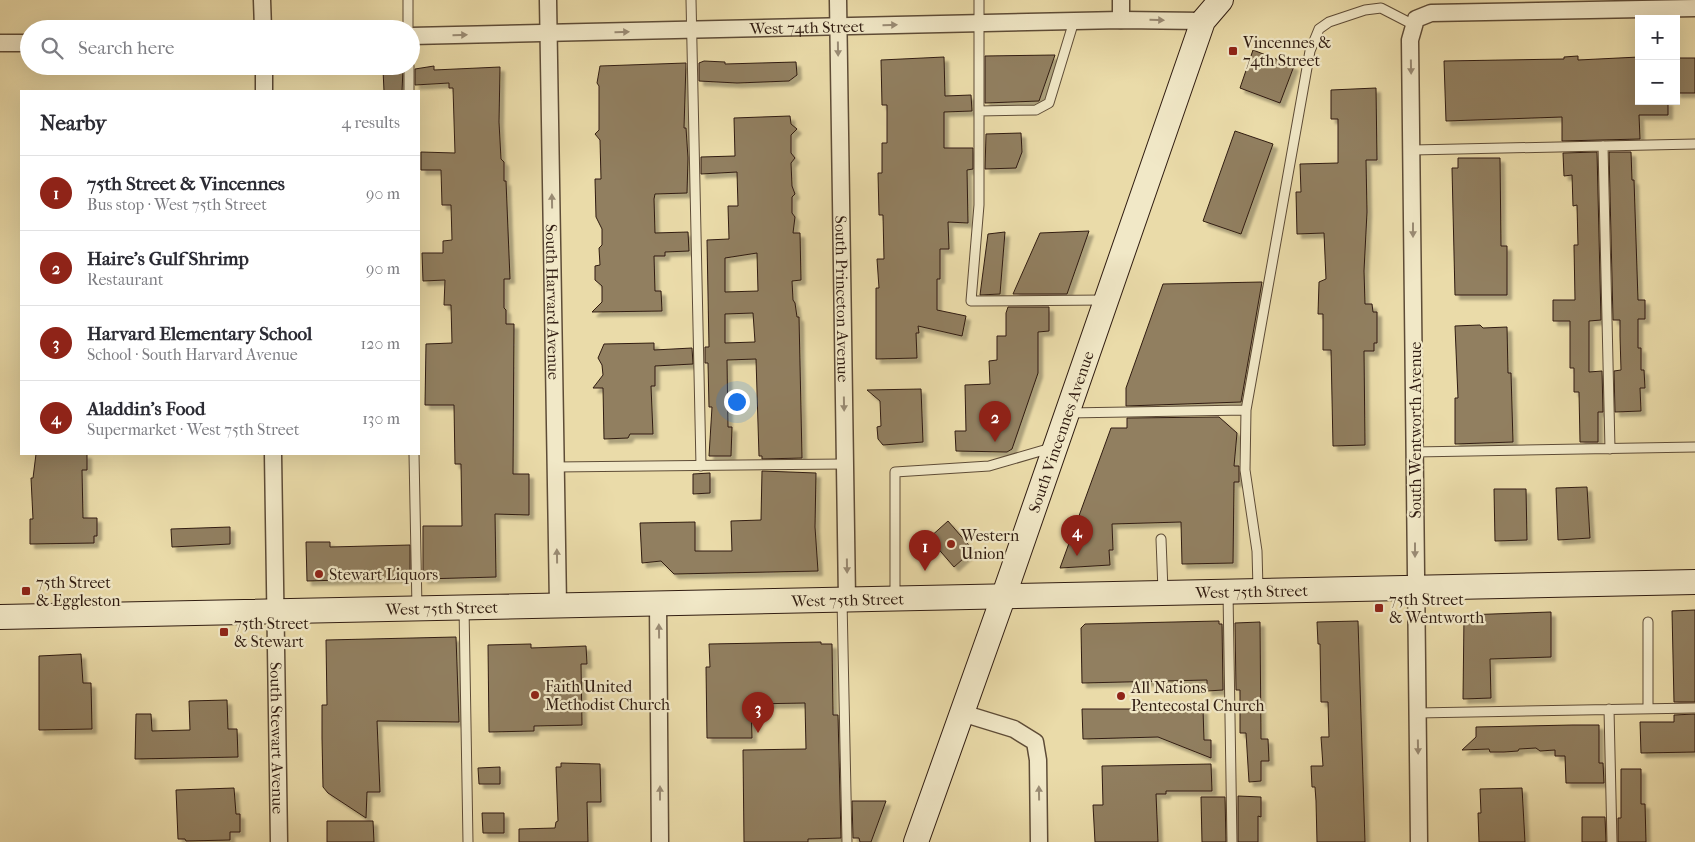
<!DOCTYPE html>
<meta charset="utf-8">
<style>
body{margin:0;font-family:"IM FELL French Canon",serif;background:#f2f2f3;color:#2b2b33}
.controls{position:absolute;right:15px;top:15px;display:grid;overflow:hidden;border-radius:0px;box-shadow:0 5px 20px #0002}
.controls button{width:45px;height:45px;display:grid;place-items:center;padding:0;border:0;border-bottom:1px solid #e1e1e2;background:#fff;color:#2b2b33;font:25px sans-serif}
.you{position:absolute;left:736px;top:401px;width:18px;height:18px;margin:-12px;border:4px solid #fff;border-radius:50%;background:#1a73e8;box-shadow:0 0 0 8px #1a73e833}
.badge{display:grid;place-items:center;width:32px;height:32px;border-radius:50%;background:#8f2418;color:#fff;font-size:16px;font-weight:700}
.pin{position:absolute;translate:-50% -41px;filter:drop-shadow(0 1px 2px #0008)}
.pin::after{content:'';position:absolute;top:26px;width:18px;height:15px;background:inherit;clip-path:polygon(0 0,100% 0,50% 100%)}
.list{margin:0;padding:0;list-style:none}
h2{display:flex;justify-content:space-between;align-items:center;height:65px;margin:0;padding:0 20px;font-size:21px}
h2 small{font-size:16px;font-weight:400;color:#7c7c81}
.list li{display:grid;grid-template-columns:32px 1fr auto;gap:15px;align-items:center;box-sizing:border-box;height:75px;padding:0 20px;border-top:1px solid #e1e1e2}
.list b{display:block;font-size:19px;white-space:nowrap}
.list p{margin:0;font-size:16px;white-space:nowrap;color:#7c7c81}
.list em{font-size:16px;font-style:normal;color:#7c7c81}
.icon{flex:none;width:28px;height:28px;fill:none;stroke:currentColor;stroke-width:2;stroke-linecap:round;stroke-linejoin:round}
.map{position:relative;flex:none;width:1695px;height:842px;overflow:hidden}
.search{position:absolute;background:#fff;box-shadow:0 5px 20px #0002;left:20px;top:20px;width:400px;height:55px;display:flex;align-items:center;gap:12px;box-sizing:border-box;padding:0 18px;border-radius:28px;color:#7c7c81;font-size:19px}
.panel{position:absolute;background:#fff;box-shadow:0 5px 20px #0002;left:20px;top:90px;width:400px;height:365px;border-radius:0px}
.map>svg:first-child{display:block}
.building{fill:#917f60;stroke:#301c11;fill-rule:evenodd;filter:url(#shadow)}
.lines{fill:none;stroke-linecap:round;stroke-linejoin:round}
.lane-casing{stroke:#5e4c37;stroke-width:11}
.street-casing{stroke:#5e4c37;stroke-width:19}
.secondary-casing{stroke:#301c11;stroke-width:26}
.lane{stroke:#f1e8c7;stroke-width:9}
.street{stroke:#f1e8c7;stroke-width:16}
.secondary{stroke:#f1e8c7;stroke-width:24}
.oneway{fill:#9a8c75}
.poi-dot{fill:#8f2418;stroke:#f1e8c7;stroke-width:2}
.labels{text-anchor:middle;stroke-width:4.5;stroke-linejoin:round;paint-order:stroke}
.street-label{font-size:16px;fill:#301c11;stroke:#f1e8c7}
.poi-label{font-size:16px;fill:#301c11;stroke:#f1e8c7;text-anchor:start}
</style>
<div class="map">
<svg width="1695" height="842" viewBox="0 0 1695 842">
<defs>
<filter id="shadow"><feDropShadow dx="4.5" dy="4.5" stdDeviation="1" flood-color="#0004"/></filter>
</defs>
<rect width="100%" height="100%" fill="#eadba9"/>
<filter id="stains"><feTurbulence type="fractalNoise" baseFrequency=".004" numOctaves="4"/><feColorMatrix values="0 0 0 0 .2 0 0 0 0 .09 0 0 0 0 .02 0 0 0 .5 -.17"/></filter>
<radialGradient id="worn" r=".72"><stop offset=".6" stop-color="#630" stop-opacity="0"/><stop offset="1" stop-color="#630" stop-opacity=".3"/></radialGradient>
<path class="building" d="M1253,50L1294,66L1280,103L1240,88Z
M1055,55L1039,101L985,103V56Z
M1578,56V60L1639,57V101H1668V115H1639L1640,139L1562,141V117L1446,121L1444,61L1564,59V57Z
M944,57L945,96L971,95L972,111L944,112V148H973V169L967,170L968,223L948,222L949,249H940V279H937V310L966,316L962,336L918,326L919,333H916L917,358L876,359V288H879L877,259H884L883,215H879L878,173H882V143H887V105H882L881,60Z
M1676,58H1695V93H1676Z
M704,61L725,62V64L796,62L797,75L789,81L737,83L699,81V63Z
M686,63L684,128H686L688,158L687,193L655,194L654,199L655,233L688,232L689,251L665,252V256H654L655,291H661L662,311L592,312L602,302V286L595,280V266L600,265L599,248L602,245V229L596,217L595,179H601L600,140L595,134L599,130V86L597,83L600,66Z
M434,66V70L500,67L499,122L501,159L504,162V181H506L510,279H504V308L506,310V324H514L513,474H529V515L495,514L496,577L423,579V526H462L461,464H455L454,405H425L426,344L452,343L451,305H444L445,280L423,281L422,253H443V241L452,240L451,205H442L441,170H421V152L455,153L453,88H449V83L415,85V69Z
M403,69L402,91H384L383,70Z
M1376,88L1377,160H1366L1367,212L1364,271L1365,304H1372L1373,312H1377V343H1374V351H1364L1365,445L1333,446L1331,350H1323V314H1318L1319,282L1326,279L1324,233L1297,234L1296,192H1301L1300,164L1338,163V119H1331V90Z
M790,116L791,124L797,129L791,135V153L795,158L791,163L792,186L795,194L792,197V213L795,217L793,233H800L801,280L792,281L793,300L795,303L797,317H799L802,458L762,459V456H759L756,359L727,360L728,427H732L731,456H709L712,407H709L708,363H705V347H709L707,240L729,239L728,206H738L737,172L701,174V157L735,156L734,118ZM757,253L758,291L725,292V258ZM753,313L755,342L725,343V314Z
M1235,131L1273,144L1241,234L1203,221Z
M1021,133L1022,152L1016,168L985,169L986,134Z
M1597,152L1601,320L1589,321V372L1602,371L1603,412H1598V442H1580L1579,392H1574V368H1570V321H1553V300H1575L1574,245H1578L1577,205L1573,206L1572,175L1564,176L1563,153Z
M1609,152H1631L1632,180H1634L1638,300H1645V319H1638V348H1641V370H1644L1645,388H1640L1641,411L1615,412L1614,371L1621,370L1620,336V320H1613Z
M1458,158H1500L1501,246H1507V295H1455L1452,168H1458Z
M1089,231L1067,294H1013L1040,233Z
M1005,232L1000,294L980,295L988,234Z
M1262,282L1241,402L1126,406V388L1163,284Z
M1008,307H1049V331L1038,332V373L1012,449L1007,452L956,451L955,431H966L965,385L990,384L989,361L997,360V336H1006V313Z
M1480,325L1483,328L1507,327L1508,373H1511L1513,442L1455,444V398H1458L1455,326Z
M654,343V350L692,348L693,364L655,366V386H651L653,434H630L628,438L604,439L603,388H593L603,375L602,365L598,358L604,344Z
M921,389L923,442L883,445L878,439L877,427L881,426L880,401L867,390Z
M1219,417L1237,433L1234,466H1239V482H1234L1233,563L1182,564L1181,522L1112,524L1113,550H1109L1110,565L1060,568L1111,428H1127V418Z
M36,454H87V470H82L83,518H97V536H94V543L30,544V519H33L31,478H33Z
M762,471L816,473L815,527L818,571L674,574L661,561L642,563L640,523L695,522V551H732L731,521L761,520Z
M710,473V493L693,494V474Z
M1587,487L1590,538L1558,540L1556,488Z
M1494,489H1526L1527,540L1495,541Z
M948,521L973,550L954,567L929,538Z
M230,527V544L172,547L171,529Z
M306,542H330V547L410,545V578L307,581Z
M1695,610V702H1674L1672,611Z
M1551,612V657L1490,659L1491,698L1463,699L1464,615Z
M1219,621V624H1222L1223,690L1207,691V680L1082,683L1081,628L1085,624Z
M1358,621L1365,842H1317L1316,801L1315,787H1312L1311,766H1323L1321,737H1329L1328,702H1321L1320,644H1318L1317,622Z
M1260,622L1261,739H1268L1269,761H1261V781L1249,782L1246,733H1240V690H1236L1235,623Z
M456,637L459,722L377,721L380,792H367L366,818L328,793L323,787L322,738V705H327L326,640Z
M821,642V644H832L833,715H838L841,838L808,839V842H744L743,750L806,749L805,703L751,704L752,738H707L706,667H710L709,644Z
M531,644V648L586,646L587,664H581L582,725L534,726V731L489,732L488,645Z
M81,654L83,683H91L92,729L39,730V656Z
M227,700L228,729H237L238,757L135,759L136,714H151L152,731L190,730L189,701Z
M1082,709H1151V712L1203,709L1204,740H1211V758L1158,737L1083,739Z
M1695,714V752L1641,753L1640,722H1674V715Z
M1573,725H1599V763H1603L1604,783H1566L1565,756H1555V750L1540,751L1536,748L1519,749L1518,751L1504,752H1490L1489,749L1462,750L1476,737V727Z
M561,763L600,764L601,802H587L588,842H519V829L555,828L556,822L558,821L556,767H561Z
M1211,764L1212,791H1166V794H1156L1158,842H1095L1093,805H1103L1102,766Z
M500,767V784H479L478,768Z
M1621,769H1641V804H1645L1646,842H1618V818H1621Z
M234,788L236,814H240V832H230V840L186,841L185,839H178L176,790Z
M1522,788L1525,842H1479L1478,813H1481L1480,789Z
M1238,796L1261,797V817L1258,816V842H1238Z
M1201,797H1225L1226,842H1202Z
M852,801H886L871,842H860L859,838H853Z
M482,813H504V833H483Z
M1582,817H1605L1606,842H1582Z
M327,821H373L374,842H327Z"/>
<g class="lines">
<defs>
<path id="lane" d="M408,0V29
M691,0L701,466
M979,0V205L971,301L1104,300
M409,66V91
M979,111L1036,110L1049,103L1074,21
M1603,146L1610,449
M1413,150L1695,144
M1068,413L1246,410
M1415,452L1695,447
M414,454L417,608
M556,467L845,464
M1161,539L1163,591
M1258,589L1257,551L1245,470L1246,410L1310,51L1319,29L1329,22L1365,10L1381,8L1414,25
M1228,592L1232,842
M895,597V472L989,466L1051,448
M842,600L847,842
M464,607L468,842
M1648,622V709
M1609,709L1612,842
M1417,713L1695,708"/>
<g id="street">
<path d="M262,0L263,29"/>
<path id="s1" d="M548,0L558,605"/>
<path id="s2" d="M838,0L847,599"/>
<path d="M1121,0V20"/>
<path id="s3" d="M411,36L1121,20L1203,21"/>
<path d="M0,43H29"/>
<path d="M264,66V91"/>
<path id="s4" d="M273,454L279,842"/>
<path d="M658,603L660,842"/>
<path d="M962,713L1014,729L1035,742L1038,760L1039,842"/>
<path d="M1419,842L1410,40L1416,19L1431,13L1695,8"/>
</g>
<g id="secondary">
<path id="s5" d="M0,617L1695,582"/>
<path id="s6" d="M916,842L1004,595L1203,21L1221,0"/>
</g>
</defs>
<use href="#lane" class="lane-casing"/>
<use href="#street" class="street-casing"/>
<use href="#secondary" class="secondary-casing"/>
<use href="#lane" class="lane"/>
<use href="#street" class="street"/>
<use href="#secondary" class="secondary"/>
</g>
<defs><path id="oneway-solid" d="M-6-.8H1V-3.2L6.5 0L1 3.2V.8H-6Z" transform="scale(1.25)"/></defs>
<g class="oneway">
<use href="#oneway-solid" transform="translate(1157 20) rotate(1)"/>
<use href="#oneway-solid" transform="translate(890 25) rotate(-1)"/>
<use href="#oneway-solid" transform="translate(622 32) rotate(-2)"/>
<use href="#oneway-solid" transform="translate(460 35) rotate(-1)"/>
<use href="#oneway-solid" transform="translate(838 49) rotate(89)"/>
<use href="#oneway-solid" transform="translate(1411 67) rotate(89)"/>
<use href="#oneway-solid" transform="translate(552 201) rotate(-91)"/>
<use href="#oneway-solid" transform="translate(1413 230) rotate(90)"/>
<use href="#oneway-solid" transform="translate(844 404) rotate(89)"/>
<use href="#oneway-solid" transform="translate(1415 550) rotate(90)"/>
<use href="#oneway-solid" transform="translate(557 556) rotate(-91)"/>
<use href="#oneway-solid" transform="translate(847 566) rotate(89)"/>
<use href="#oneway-solid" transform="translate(659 631) rotate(-91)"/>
<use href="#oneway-solid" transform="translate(1418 747) rotate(89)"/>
<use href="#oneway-solid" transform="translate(660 793) rotate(-90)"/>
<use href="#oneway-solid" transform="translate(1039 793) rotate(-91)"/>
</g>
<g class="poi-dot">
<rect x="1228" y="46" width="10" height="10" rx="2.5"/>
<circle cx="951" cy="544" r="5"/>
<circle cx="319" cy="574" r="5"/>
<rect x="21" y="586" width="10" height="10" rx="2.5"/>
<rect x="1374" y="603" width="10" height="10" rx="2.5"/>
<rect x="219" y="627" width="10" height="10" rx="2.5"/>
<circle cx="535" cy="695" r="5"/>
<circle cx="1121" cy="696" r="5"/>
</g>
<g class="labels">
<g class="street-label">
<text dy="6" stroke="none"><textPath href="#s3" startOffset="396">West 74th Street</textPath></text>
<text dy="6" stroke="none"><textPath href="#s2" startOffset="299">South Princeton Avenue</textPath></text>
<text dy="6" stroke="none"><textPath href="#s1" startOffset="302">South Harvard Avenue</textPath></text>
<text transform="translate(1415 430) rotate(-90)" y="6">South Wentworth Avenue</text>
<text dy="6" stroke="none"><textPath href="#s6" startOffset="435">South Vincennes Avenue</textPath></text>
<text dy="6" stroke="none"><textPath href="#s5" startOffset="1252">West 75th Street</textPath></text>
<text dy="6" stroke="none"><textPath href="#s5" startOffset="848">West 75th Street</textPath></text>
<text dy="6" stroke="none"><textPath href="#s5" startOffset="442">West 75th Street</textPath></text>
<text dy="6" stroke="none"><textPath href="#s4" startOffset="284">South Stewart Avenue</textPath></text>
</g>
<g class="poi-label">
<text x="1243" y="48">Vincennes &amp;<tspan x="1243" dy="18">74th Street</tspan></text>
<text x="961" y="541">Western<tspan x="961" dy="18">Union</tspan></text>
<text x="329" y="580">Stewart Liquors</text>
<text x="36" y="588">75th Street<tspan x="36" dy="18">&amp; Eggleston</tspan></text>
<text x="1389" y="605">75th Street<tspan x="1389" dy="18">&amp; Wentworth</tspan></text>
<text x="234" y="629">75th Street<tspan x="234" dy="18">&amp; Stewart</tspan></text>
<text x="545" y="692">Faith United<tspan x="545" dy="18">Methodist Church</tspan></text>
<text x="1131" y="693">All Nations<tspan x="1131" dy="18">Pentecostal Church</tspan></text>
</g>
</g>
<rect width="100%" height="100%" filter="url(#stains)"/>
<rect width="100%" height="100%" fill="url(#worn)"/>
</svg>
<div class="controls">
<button>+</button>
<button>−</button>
</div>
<div class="you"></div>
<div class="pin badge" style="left:925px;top:571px">1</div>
<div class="pin badge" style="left:995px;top:442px">2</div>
<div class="pin badge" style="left:758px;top:733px">3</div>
<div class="pin badge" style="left:1077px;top:556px">4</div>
<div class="search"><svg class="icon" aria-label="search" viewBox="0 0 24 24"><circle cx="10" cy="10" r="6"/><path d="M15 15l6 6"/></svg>Search here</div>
<section class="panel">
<h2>Nearby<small>4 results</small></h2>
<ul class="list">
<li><span class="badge">1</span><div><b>75th Street &amp; Vincennes</b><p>Bus stop · West 75th Street</p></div><em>90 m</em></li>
<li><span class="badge">2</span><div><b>Haire's Gulf Shrimp</b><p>Restaurant</p></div><em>90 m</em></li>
<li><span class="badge">3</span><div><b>Harvard Elementary School</b><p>School · South Harvard Avenue</p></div><em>120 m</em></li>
<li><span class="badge">4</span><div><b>Aladdin's Food</b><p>Supermarket · West 75th Street</p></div><em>130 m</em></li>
</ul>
</section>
</div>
